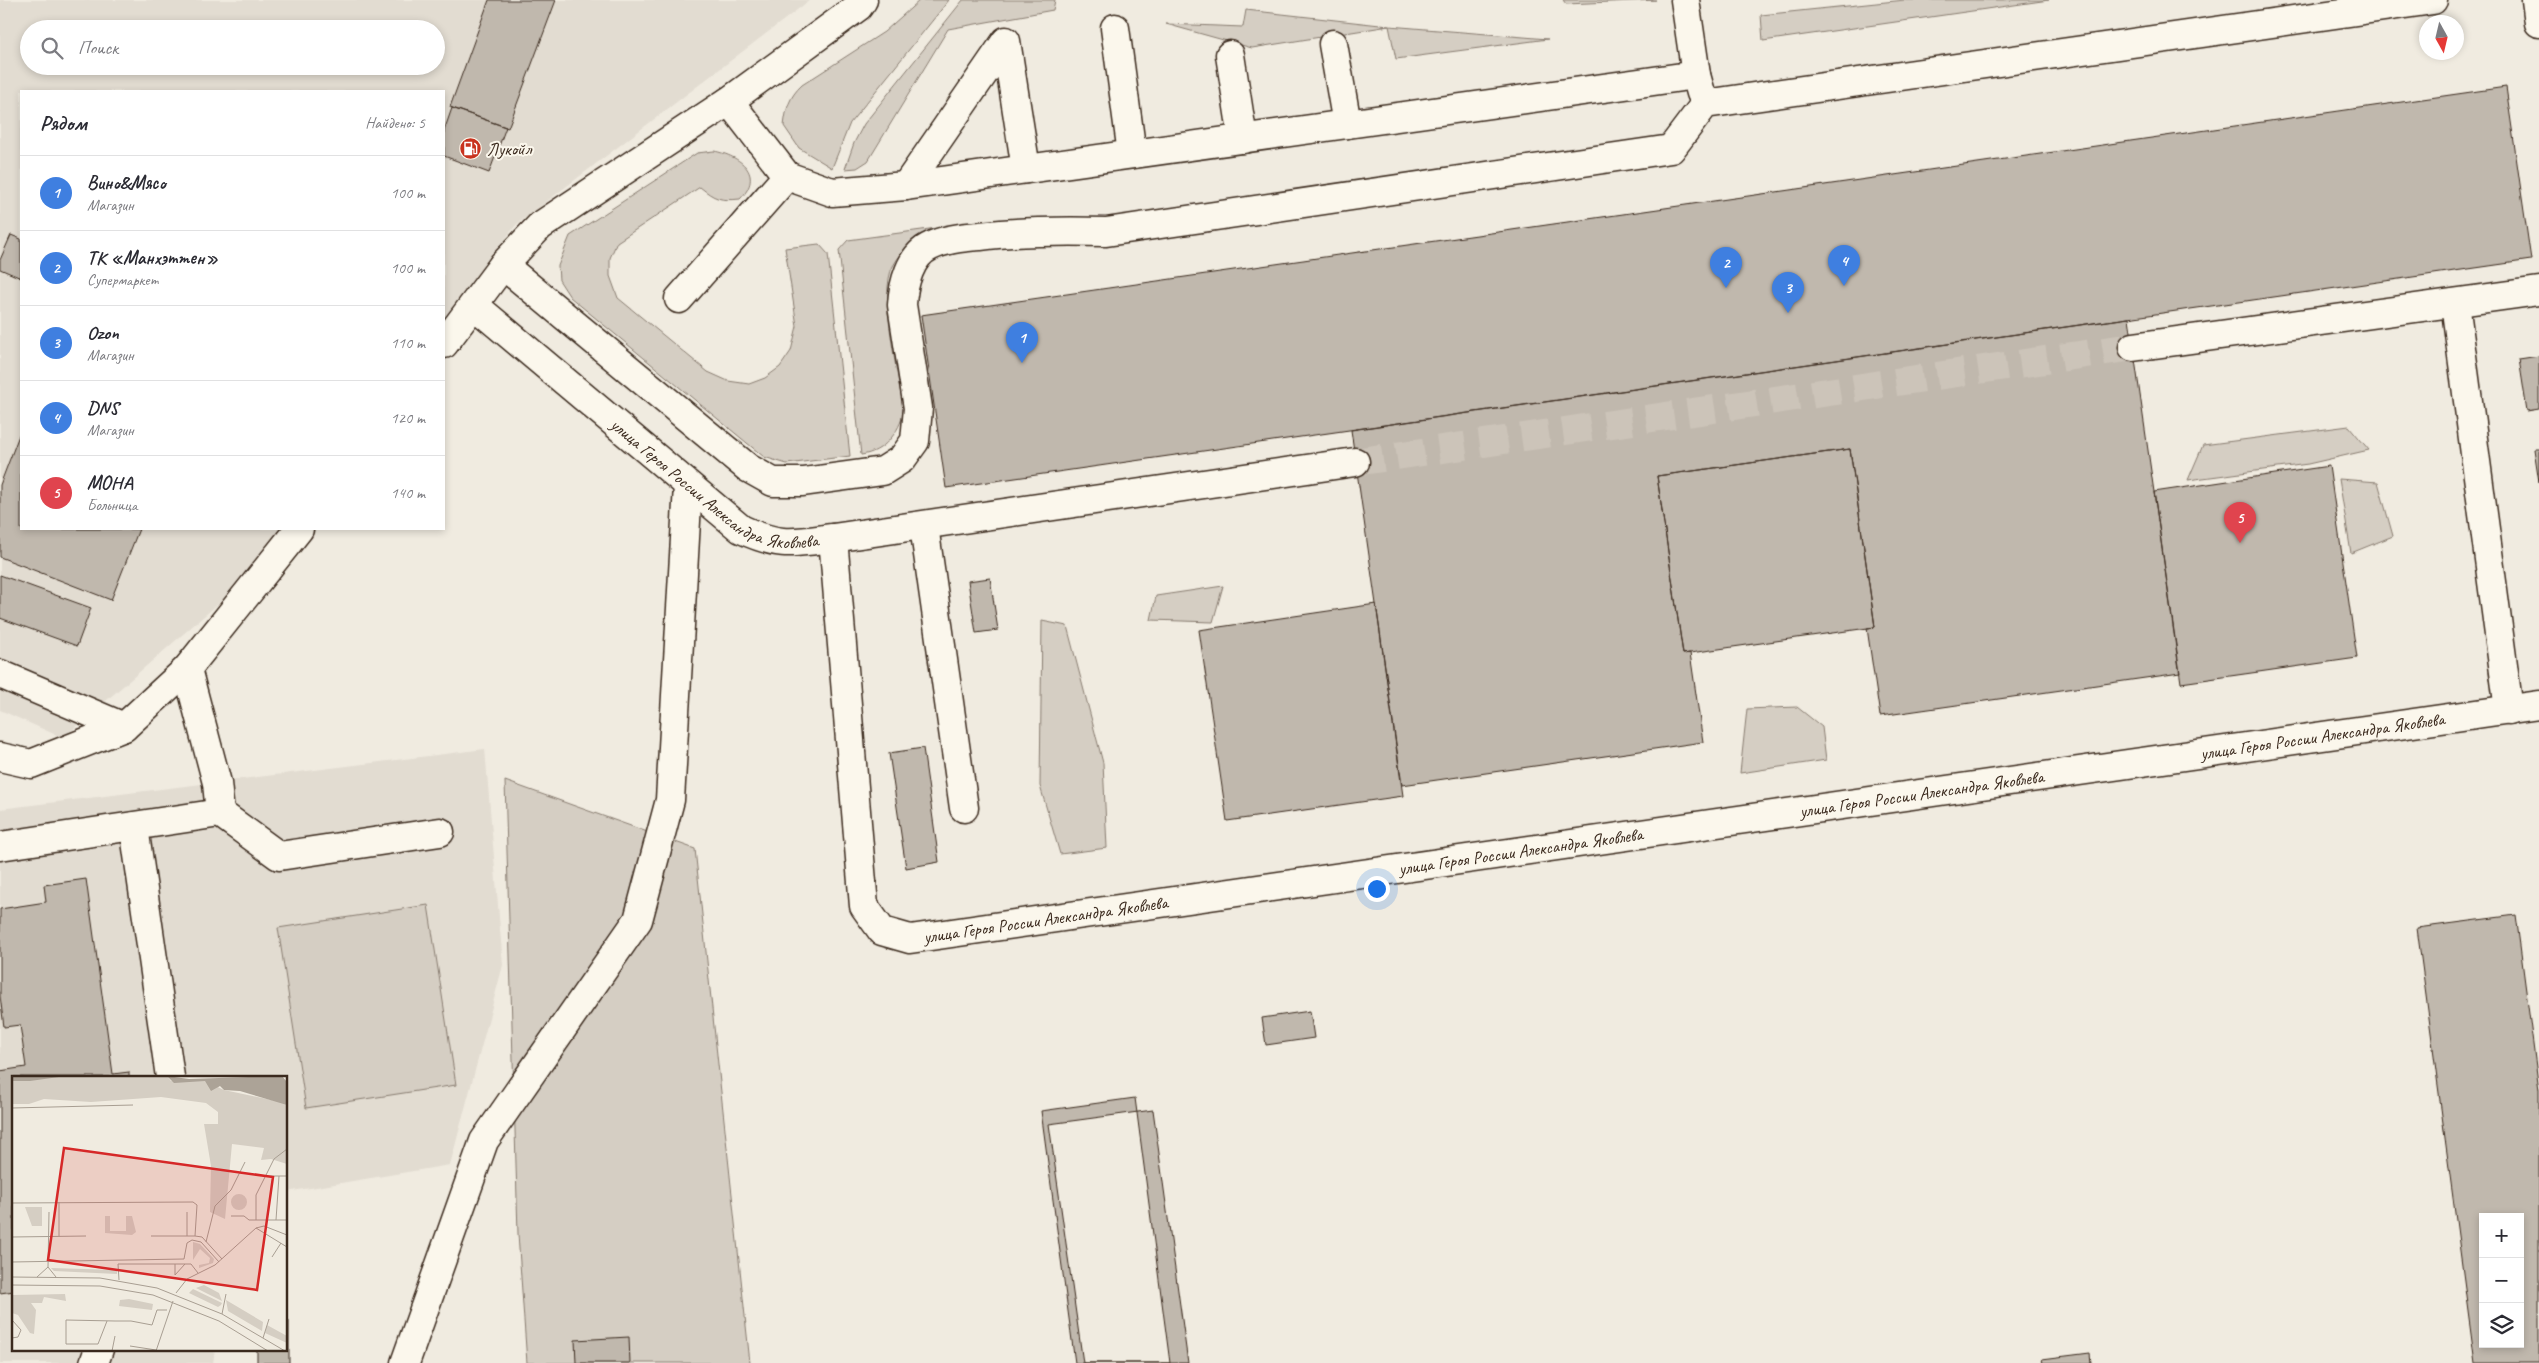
<!DOCTYPE html>
<html lang="ru">
<meta charset="utf-8">
<style>
body{margin:0;font-family:Caveat,sans-serif;background:#f7f7f7;color:#2b2b33}
.controls{position:absolute;right:15px;bottom:15px;display:grid;overflow:hidden;border-radius:0px;box-shadow:0 2px 8px #0003}
.controls button{width:45px;height:45px;display:grid;place-items:center;padding:0;border:0;border-bottom:1px solid #e1e1e2;background:#fff;color:#2b2b33;font:25px sans-serif}
.compass{position:absolute;left:2419px;top:15px;width:45px;height:45px;border-radius:50%;background:#fff;box-shadow:0 2px 8px #0003;rotate:172deg}
.you{position:absolute;left:1376px;top:888px;width:18px;height:18px;margin:-12px;border:4px solid #fff;border-radius:50%;background:#1a73e8;box-shadow:0 0 0 8px #1a73e833}
.badge{display:grid;place-items:center;width:32px;height:32px;border-radius:50%;background:#c8321e;color:#fff;font-size:16px;font-weight:700}
.pin{position:absolute;translate:-50% -41px;filter:drop-shadow(0 1px 2px #0008)}
.pin::after{content:'';position:absolute;top:26px;width:18px;height:15px;background:inherit;clip-path:polygon(0 0,100% 0,50% 100%)}
.list{margin:0;padding:0;list-style:none}
h2{display:flex;justify-content:space-between;align-items:center;height:65px;margin:0;padding:0 20px;font-size:21px}
h2 small{font-size:16px;font-weight:400;color:#7c7c81}
.list li{display:grid;grid-template-columns:32px 1fr auto;gap:15px;align-items:center;box-sizing:border-box;height:75px;padding:0 20px;border-top:1px solid #e1e1e2}
.list b{display:block;font-size:19px;white-space:nowrap}
.list p{margin:0;font-size:16px;white-space:nowrap;color:#7c7c81}
.list em{font-size:16px;font-style:normal;color:#7c7c81}
.icon{flex:none;width:28px;height:28px;fill:none;stroke:currentColor;stroke-width:2;stroke-linecap:round;stroke-linejoin:round}
.map{position:relative;flex:none;width:2539px;height:1363px;overflow:hidden}
.search{position:absolute;background:#fff;box-shadow:0 2px 8px #0003;left:20px;top:20px;width:425px;height:55px;display:flex;align-items:center;gap:12px;box-sizing:border-box;padding:0 18px;border-radius:28px;color:#7c7c81;font-size:19px}
.panel{position:absolute;background:#fff;box-shadow:0 2px 8px #0003;left:20px;top:90px;width:425px;height:440px;border-radius:0px}
.map>svg:first-child{display:block}
.built{fill:#e2dcd1;fill-rule:evenodd}
.green{fill:#d5cec3;stroke:#887c70}
.building{fill:#c0b8ad;stroke:#3b2a1e;fill-rule:evenodd}
.lines{fill:none;stroke-linecap:round;stroke-linejoin:round}
.minor-tunnel{stroke:#ccc4b9;stroke-width:28;stroke-dasharray:28 14;stroke-linecap:butt}
.minor-casing{stroke:#3b2a1e;stroke-width:31}
.minor{stroke:#fbf7ec;stroke-width:28}
.labels{text-anchor:middle;stroke-width:4;stroke-linejoin:round;paint-order:stroke}
.poi-label{font-size:18px;fill:#3b2a1e;stroke:#fbf7ec;text-anchor:start}
.street-label{font-size:18px;fill:#3b2a1e;stroke:#fbf7ec}
.inset-road{fill:none;stroke:#a89e92;stroke-width:1}
.view{fill:#d62828;fill-opacity:0.15;stroke:#d62828;stroke-width:2.5}
.inset-edge{fill:none;stroke:#3b2a1e;stroke-width:2.5}
</style>
<div class="map">
<svg width="2539" height="1363" viewBox="0 0 2539 1363">
<rect width="100%" height="100%" fill="#f0ebe0"/>
<filter id="ink" filterUnits="userSpaceOnUse"><feTurbulence type="fractalNoise" baseFrequency=".02" numOctaves="2"/><feDisplacementMap in="SourceGraphic" scale="10" xChannelSelector="R" yChannelSelector="G"/><feConvolveMatrix kernelMatrix="1 2 1 2 8 2 1 2 1" color-interpolation-filters="sRGB"/></filter>
<g filter="url(#ink)">
<path class="built" d="M0,0H810L516,225L444,318V91H21V529H279L226,597L63,738L0,710ZM29,29H436V66H29Z
M485,749L503,965L450,1165L286,1192V1077H14V1349H215L213,1363H0V809Z"/>
<path class="green" d="M920,0H949L850,123L832,168L799,148L784,126C786,109 789,97 802,85L884,32Z
M963,0H1055L1053,10L948,29L868,161L857,168L845,169L854,143L864,124Z
M1563,0H1656L1566,4Z
M1905,0H2049L1763,41L1761,15Z
M1246,10L1389,26L1548,39L1396,59L1389,26L1252,48L1166,24L1243,27Z
M714,151C740,156 765,174 740,199C720,201 715,199 700,187L617,242L610,258V276L618,298L708,372L728,381L749,384L765,378L780,367L791,351L797,326L785,248L819,244L828,254L850,456L787,464L764,457L570,297L559,280L558,266L570,236L697,153Z
M944,227C924,234 903,247 893,266C878,293 899,379 904,411C899,433 884,452 861,455L839,250L848,240Z
M2349,426L2369,450L2308,464L2188,480L2203,445Z
M2339,479L2378,482L2393,536L2351,553Z
M1223,586L1213,622L1151,620L1156,596Z
M1042,621L1067,626L1103,763L1107,848L1060,854L1040,786Z
M1797,707L1822,727L1826,760L1740,773L1747,709Z
M505,781L695,849L750,1363H527L518,1234Z
M428,905L456,1085L306,1108L278,928Z"/>
<path class="building" d="M489,0H556L508,128L450,107Z
M2506,87L2531,260L946,488L921,315Z
M452,108L506,127L489,173L444,156V131Z
M11,235L21,239V278L0,269V260Z
M2129,318L2180,673L1880,716L1867,628L1875,627L1850,449L1657,476L1683,654L1690,653L1703,742L1402,785L1351,430Z
M2539,356V409L2527,411L2519,359Z
M21,430V529H139L111,600L0,557V485Z
M1850,449L1875,627L1683,654L1657,476Z
M2534,449H2539V482Z
M2329,466L2357,658L2181,683L2154,492Z
M0,575L91,608L77,646L0,618Z
M990,578L998,630L976,633L968,581Z
M1376,604L1403,796L1227,821L1199,630Z
M923,748L939,862L906,868L889,753Z
M86,879L113,1074L129,1072V1077H14V1291L0,1293V1071L26,1067L20,1025L4,1027L0,996V909L46,902L44,885Z
M2516,915L2539,1090V1363H2475L2417,928ZM2483,1217H2520V1344H2483Z
M1310,1011L1314,1038L1266,1045L1262,1018Z
M1135,1098L1170,1363H1075L1041,1111Z
M1153,1110L1188,1363H1083L1049,1124Z
M286,1321H289V1363H257V1349H286Z
M629,1337L630,1363H576L575,1340Z
M2090,1353L2091,1363H2043L2042,1359Z"/>
<g class="lines">
<path class="minor-tunnel" d="M1355,462L2133,347"/>
<defs>
<g id="minor">
<path d="M1685,0L1696,75L1701,93"/>
<path d="M2536,0L2539,23"/>
<path d="M1115,28L1132,154"/>
<path d="M1333,44L1347,124"/>
<path d="M1230,55L1243,139"/>
<path d="M729,101L787,176L832,192L906,186L1696,75"/>
<path d="M906,186L1006,41L1026,169"/>
<path d="M503,265L748,468L773,482H803L883,471L902,459L915,441L918,408L902,305C903,285 910,255 931,246C945,239 964,237 980,236C1022,231 1063,231 1106,232L1671,149L1705,104L2433,0"/>
<path d="M679,299L787,176"/>
<path d="M2455,303L2509,710"/>
<path id="s1" d="M474,305L741,529C780,547 792,543 833,538L864,906L882,931L910,939L2539,705"/>
<path d="M444,344L503,265L540,226L729,101L858,7L863,0"/>
<path d="M2133,347L2539,291"/>
<path d="M924,526L964,808"/>
<path d="M833,538L1355,462"/>
<path d="M187,669L217,783L220,813"/>
<path d="M0,674L124,727"/>
<path d="M0,757L31,764L124,727L187,669L299,529"/>
<path d="M134,827L170,1077"/>
<path d="M0,846L220,813L279,856L440,832"/>
<path d="M94,1363L99,1349"/>
<path d="M405,1363L484,1141L638,920L670,800L688,486"/>
</g>
</defs>
<use href="#minor" class="minor-casing"/>
<use href="#minor" class="minor"/>
</g>
</g>
<defs>
<symbol id="fuel-disc" viewBox="-11 -11 22 22"><circle r="9.5" fill="#c8321e" stroke="#fbf7ec"/><path d="M-5.5-6h7V0h2V4h1.3V-2.5L3-4.5l.8-.8L6-3V5H2.5V1h-1V6h-7ZM-4.2-4.7v3.2H.2V-4.7Z" fill="#fff"/></symbol>
</defs>
<g fill-rule="evenodd">
<use href="#fuel-disc" x="458" y="136" width="25" height="25"/>
</g>
<g class="labels">
<g class="poi-label">
<text x="487" y="155">Лукойл</text>
</g>
<g class="street-label">
<text dy="6" stroke="none"><textPath href="#s1" startOffset="305">улица Героя России Александра Яковлева</textPath></text>
<text dy="6" stroke="none"><textPath href="#s1" startOffset="2299">улица Героя России Александра Яковлева</textPath></text>
<text dy="6" stroke="none"><textPath href="#s1" startOffset="1894">улица Героя России Александра Яковлева</textPath></text>
<text dy="6" stroke="none"><textPath href="#s1" startOffset="1489">улица Героя России Александра Яковлева</textPath></text>
<text dy="6" stroke="none"><textPath href="#s1" startOffset="1009">улица Героя России Александра Яковлева</textPath></text>
</g>
</g>
<g transform="translate(12 1076)">
<rect width="275" height="275" fill="#f0ebe0"/>
<path d="M54,0H155L159,5H193L212,14L269,26L275,29V88L259,83L249,84L252,72L220,68L213,143L198,136L199,90L192,48H206V36L194,27L149,21L79,26L32,23L17,28H0V5ZM219 126a8 8 0 1 1 16 0a8 8 0 1 1-16 0ZM13,131H30V150H20ZM93,140H98V155H114V140H120L124,156L120,159L93,157ZM181,166L188,168L202,183L201,187L187,192V189L197,187L198,182L188,173L181,184ZM39,192L105,194V198L42,195ZM192,209L207,217L210,225L184,212ZM181,213L210,227L209,229L206,231L177,217ZM53,218L54,225L32,221L30,227H19L24,234L22,258L18,257L6,239L0,237V219ZM117,223L141,228L140,234L107,230L108,224ZM214,224L251,246L250,255L216,235ZM255,249L275,260V267L253,257Z" fill="#d5cec3"/>
<path d="M0,0H54L18,5H0ZM155,0L177,3L270,0L275,6V29L228,15L212,14L208,10L199,15L193,5L162,7Z" fill="#aca397"/>
<path class="inset-road" d="M0,32L121,29M253,100H275M0,127L181,126L185,129L183,160L190,161L210,183M175,136V160M219,140H232L237,144H275M244,144V119L262,83L275,73M264,144L267,100M244,152L275,171M47,160V126M139,160H183M0,161L74,160M194,166L203,130L219,114L233,86M260,181L269,167M0,186L172,183L175,167L180,164L189,166L207,186M106,188H179L186,197M106,188L107,204M163,188V199L173,188M36,191L37,136M0,201L88,202L145,212L210,238L273,275M25,201L36,191L44,201M0,209L88,210L141,219L207,245L256,275M164,217L175,203L203,189L244,152L252,150L275,159M210,238L214,218M0,244L9,254L6,261L0,262M95,245L86,268H54V244L103,245H119L140,249L145,234H155M251,262L257,243M118,270L144,274M100,275L103,260M144,275L161,225"/>
<path class="view" d="M52,72L261,101L245,214L36,184Z"/>
<rect width="275" height="275" class="inset-edge"/>
</g>
</svg>
<div class="controls">
<button>+</button>
<button>−</button>
<button><svg class="icon" aria-label="layers" viewBox="0 0 24 24"><path d="M12 4l9 5-9 5-9-5zM3 14l9 5 9-5"/></svg></button>
</div>
<svg class="compass" viewBox="-18 -18 36 36"><path d="M0-13l5 13h-10z" fill="#e53935"/><path d="M0 13l5-13h-10z" fill="#7c7c81"/></svg>
<div class="you"></div>
<div class="pin badge" style="left:1022px;top:363px;background:#3f7fe0">1</div>
<div class="pin badge" style="left:1726px;top:288px;background:#3f7fe0">2</div>
<div class="pin badge" style="left:1788px;top:313px;background:#3f7fe0">3</div>
<div class="pin badge" style="left:1844px;top:286px;background:#3f7fe0">4</div>
<div class="pin badge" style="left:2240px;top:543px;background:#e0444e">5</div>
<div class="search"><svg class="icon" aria-label="search" viewBox="0 0 24 24"><circle cx="10" cy="10" r="6"/><path d="M15 15l6 6"/></svg>Поиск</div>
<section class="panel">
<h2>Рядом<small>Найдено: 5</small></h2>
<ul class="list">
<li><span class="badge" style="background:#3f7fe0">1</span><div><b>Вино&amp;Мясо</b><p>Магазин</p></div><em>100 m</em></li>
<li><span class="badge" style="background:#3f7fe0">2</span><div><b>ТК «Манхэттен»</b><p>Супермаркет</p></div><em>100 m</em></li>
<li><span class="badge" style="background:#3f7fe0">3</span><div><b>Ozon</b><p>Магазин</p></div><em>110 m</em></li>
<li><span class="badge" style="background:#3f7fe0">4</span><div><b>DNS</b><p>Магазин</p></div><em>120 m</em></li>
<li><span class="badge" style="background:#e0444e">5</span><div><b>МОНА</b><p>Больница</p></div><em>140 m</em></li>
</ul>
</section>
</div>
